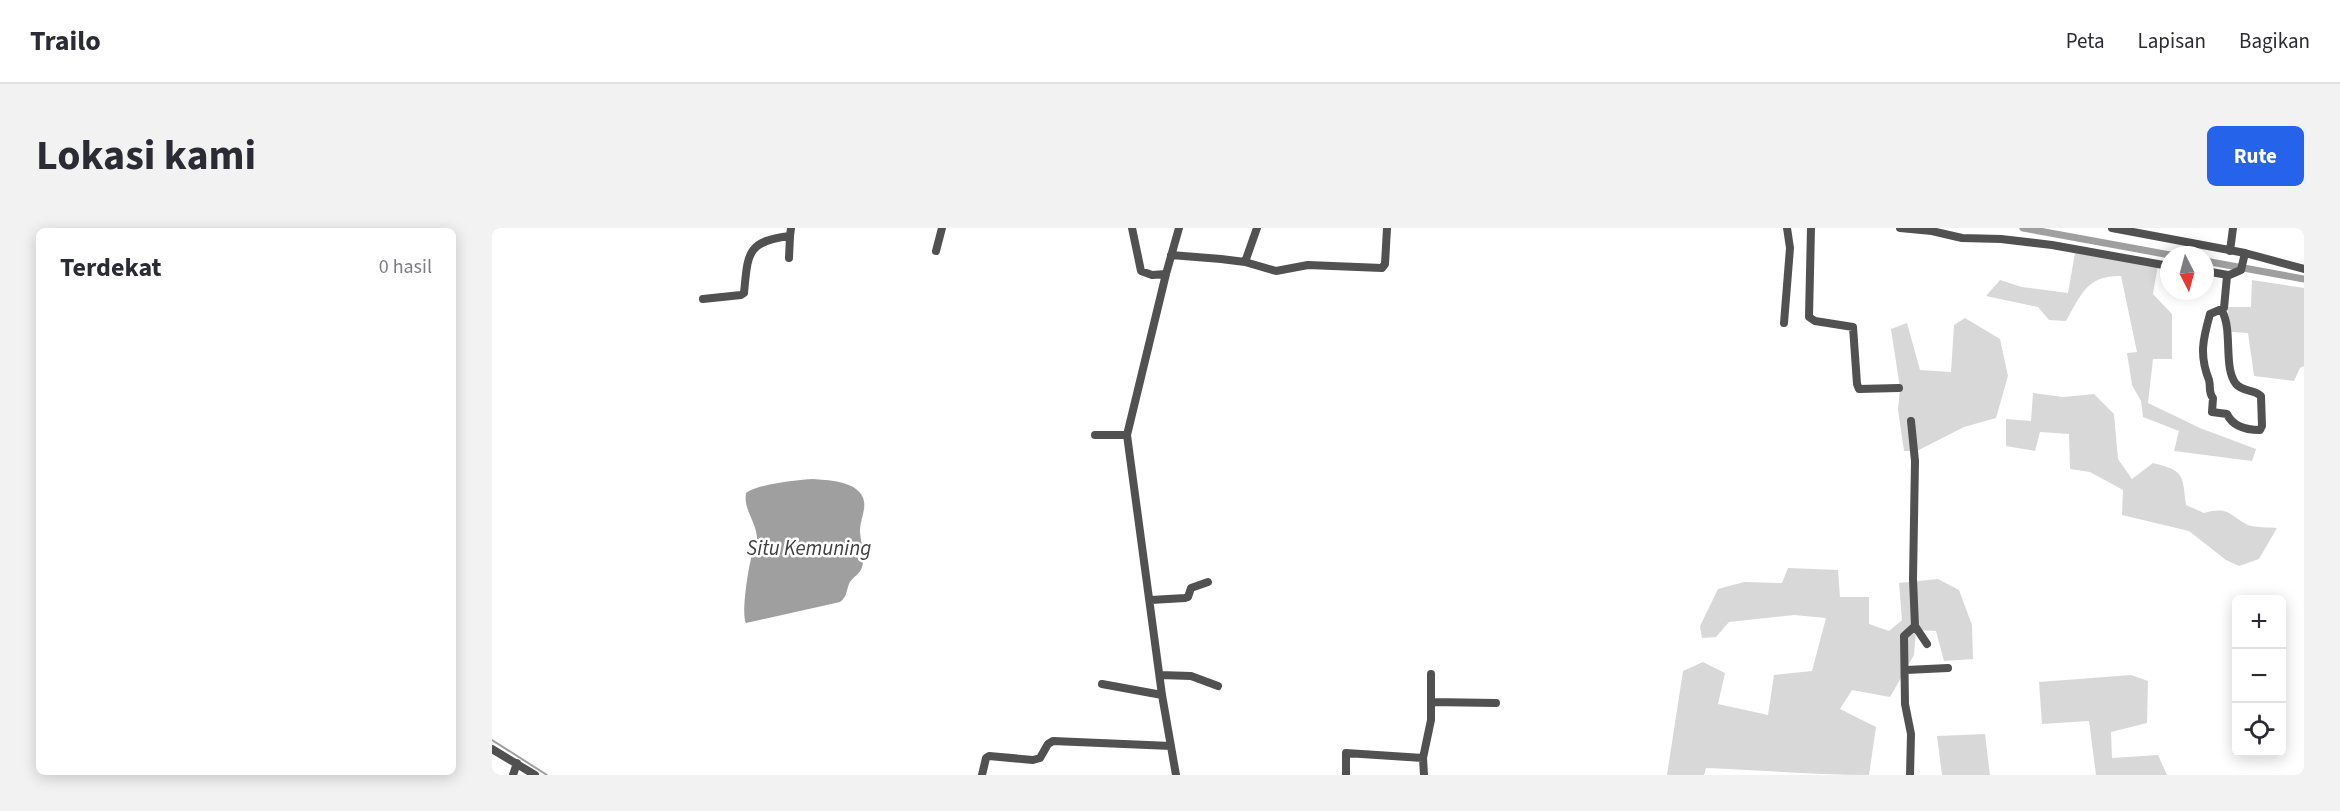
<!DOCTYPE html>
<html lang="id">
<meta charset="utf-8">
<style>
body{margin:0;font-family:"Source Sans 3",sans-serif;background:#f2f2f3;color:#2b2b33}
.controls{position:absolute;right:18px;bottom:18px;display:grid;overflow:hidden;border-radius:9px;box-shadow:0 3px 15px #0003}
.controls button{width:54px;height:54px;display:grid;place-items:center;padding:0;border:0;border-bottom:2px solid #e1e1e2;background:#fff;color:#2b2b33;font:30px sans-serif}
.compass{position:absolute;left:1668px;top:18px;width:54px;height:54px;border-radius:50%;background:#fff;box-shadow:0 3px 15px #0003;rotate:174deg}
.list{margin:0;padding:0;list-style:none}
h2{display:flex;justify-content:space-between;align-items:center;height:78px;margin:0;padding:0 24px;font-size:26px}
h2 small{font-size:20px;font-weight:400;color:#7c7c81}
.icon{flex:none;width:33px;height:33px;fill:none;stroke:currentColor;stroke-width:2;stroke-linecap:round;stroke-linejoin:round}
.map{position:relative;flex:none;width:1812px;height:547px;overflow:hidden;border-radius:9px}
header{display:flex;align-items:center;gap:36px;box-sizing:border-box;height:84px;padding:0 30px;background:#fff;border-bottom:2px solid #e1e1e2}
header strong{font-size:28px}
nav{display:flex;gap:33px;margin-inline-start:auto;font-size:21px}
.intro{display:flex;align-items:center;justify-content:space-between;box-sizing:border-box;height:144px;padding:0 36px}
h1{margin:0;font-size:42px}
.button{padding:15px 27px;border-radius:9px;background:#2563eb;color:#fff;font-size:21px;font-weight:700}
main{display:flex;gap:36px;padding:0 36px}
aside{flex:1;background:#fff;border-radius:9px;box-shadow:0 3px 15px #0003}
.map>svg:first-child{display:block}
.green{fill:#d8d8d8}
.water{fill:#9f9f9f}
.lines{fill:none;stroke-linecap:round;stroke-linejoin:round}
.stream{stroke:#9f9f9f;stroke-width:2}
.canal{stroke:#9f9f9f;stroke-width:7}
.minor{stroke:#515151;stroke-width:8}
.labels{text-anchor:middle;stroke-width:5;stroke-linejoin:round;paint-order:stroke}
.water-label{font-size:21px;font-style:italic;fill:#404040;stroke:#fff}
</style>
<header>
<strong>Trailo</strong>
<nav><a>Peta</a><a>Lapisan</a><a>Bagikan</a></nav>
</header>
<div class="intro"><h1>Lokasi kami</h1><a class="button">Rute</a></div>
<main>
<aside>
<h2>Terdekat<small>0 hasil</small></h2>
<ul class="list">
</ul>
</aside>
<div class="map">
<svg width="1812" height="547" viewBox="0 0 1812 547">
<rect width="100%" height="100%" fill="#fff"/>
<path class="green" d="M1584,19L1666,37L1661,66L1680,86V131H1661L1656,175L1708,200L1764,221L1760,233L1682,223L1687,203L1651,189L1649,173L1640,157L1635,125L1645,124L1629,48C1595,47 1589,67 1574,93L1557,92L1546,79L1494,68L1508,52L1530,59L1576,65Z
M1760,52L1812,60V138L1808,140L1802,153L1762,148L1756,105L1739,104L1735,79H1759Z
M1473,90L1508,111L1516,148L1504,190L1472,199L1425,223H1412L1406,182L1408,160L1399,101L1415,95L1428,142L1459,144L1462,97Z
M1541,165L1571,169L1602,166L1622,186L1626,231L1640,251L1661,235C1693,243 1690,246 1694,277L1712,285C1738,278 1736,287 1756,297C1764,300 1777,299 1785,300L1767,331L1747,338L1734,332L1697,303L1630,287L1631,262L1598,244L1578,241L1577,206L1548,204L1543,223L1514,218V191L1539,193Z
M1296,340L1346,342L1348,369H1377V396L1397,403L1410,392L1407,355L1446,351L1467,362L1480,397L1481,431L1452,433L1444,403L1424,402L1422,427L1398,469L1360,462L1348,481L1384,499L1377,547C1322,547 1268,542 1214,540L1212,547H1175L1191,443L1211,434L1233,445L1226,476L1276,487L1282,447L1320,443L1334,390L1302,387L1237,394L1224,409L1210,410L1208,398L1226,361L1252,354L1290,355Z
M1639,447L1656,453L1655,495L1619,504L1620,530L1666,527L1675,547H1604L1597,493L1550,496L1547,454Z
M1493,506L1498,547H1450L1445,508Z"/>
<path class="water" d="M321,251C335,252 360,253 369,266C377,278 368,290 368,302C368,314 374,327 370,339C368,346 362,348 358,354C354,361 356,368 348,374L254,395C249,387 256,342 259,331C260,325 264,320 265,313C266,295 251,283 254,265C266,256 305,252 321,251Z"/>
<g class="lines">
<path class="stream" d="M0,512L55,547"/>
<path class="canal" d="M1531,0L1678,27
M1713,33L1812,51"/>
<path class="minor" d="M640,0L649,43L660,47L674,46
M1319,0L1317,89L1323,93L1361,99L1365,156L1367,161L1407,160
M1408,0L1440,3L1470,10L1509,11L1560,17L1677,38
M1620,0L1753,25L1812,41
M444,23L450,0
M1738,23L1741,0
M679,27L729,31L753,34L784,43L816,37L890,40L893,36L895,0
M297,30L298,8
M753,34L765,0
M1713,43L1736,47
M211,71L249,67L252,65C256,26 254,13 298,8L299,0
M1730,83C1741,102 1731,140 1744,156C1751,164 1762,161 1769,168L1770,198L1768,202C1754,202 1741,199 1735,186L1720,184L1721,170C1716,164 1719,159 1717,152C1707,127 1711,111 1718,86L1732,80L1735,48L1749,42L1753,25
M1292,95L1298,20L1295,0
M603,207H635
M659,372L693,370L696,369L699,360L716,354
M1423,398L1435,416
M1414,442L1456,440
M668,447L699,448L726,458
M610,456L670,467
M939,474L1004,475
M0,521L43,547
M21,547L25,535
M490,547L494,530L497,528L541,532L548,530L556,516L561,513L679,518
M684,547L670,467L635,207L674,46L687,0
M854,547V525L931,530
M932,547L931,530L939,492V446
M1418,547L1419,506L1413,476L1412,408L1423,398L1421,351L1423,233L1419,193"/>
</g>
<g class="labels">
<g class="water-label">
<text x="317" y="327">Situ Kemuning</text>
</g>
</g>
</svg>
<div class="controls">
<button>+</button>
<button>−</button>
<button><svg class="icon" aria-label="locate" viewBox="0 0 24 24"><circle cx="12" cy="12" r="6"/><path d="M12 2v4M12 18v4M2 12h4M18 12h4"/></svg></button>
</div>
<svg class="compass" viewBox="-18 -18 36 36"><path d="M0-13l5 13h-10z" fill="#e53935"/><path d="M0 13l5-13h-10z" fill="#7c7c81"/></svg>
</div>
</main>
